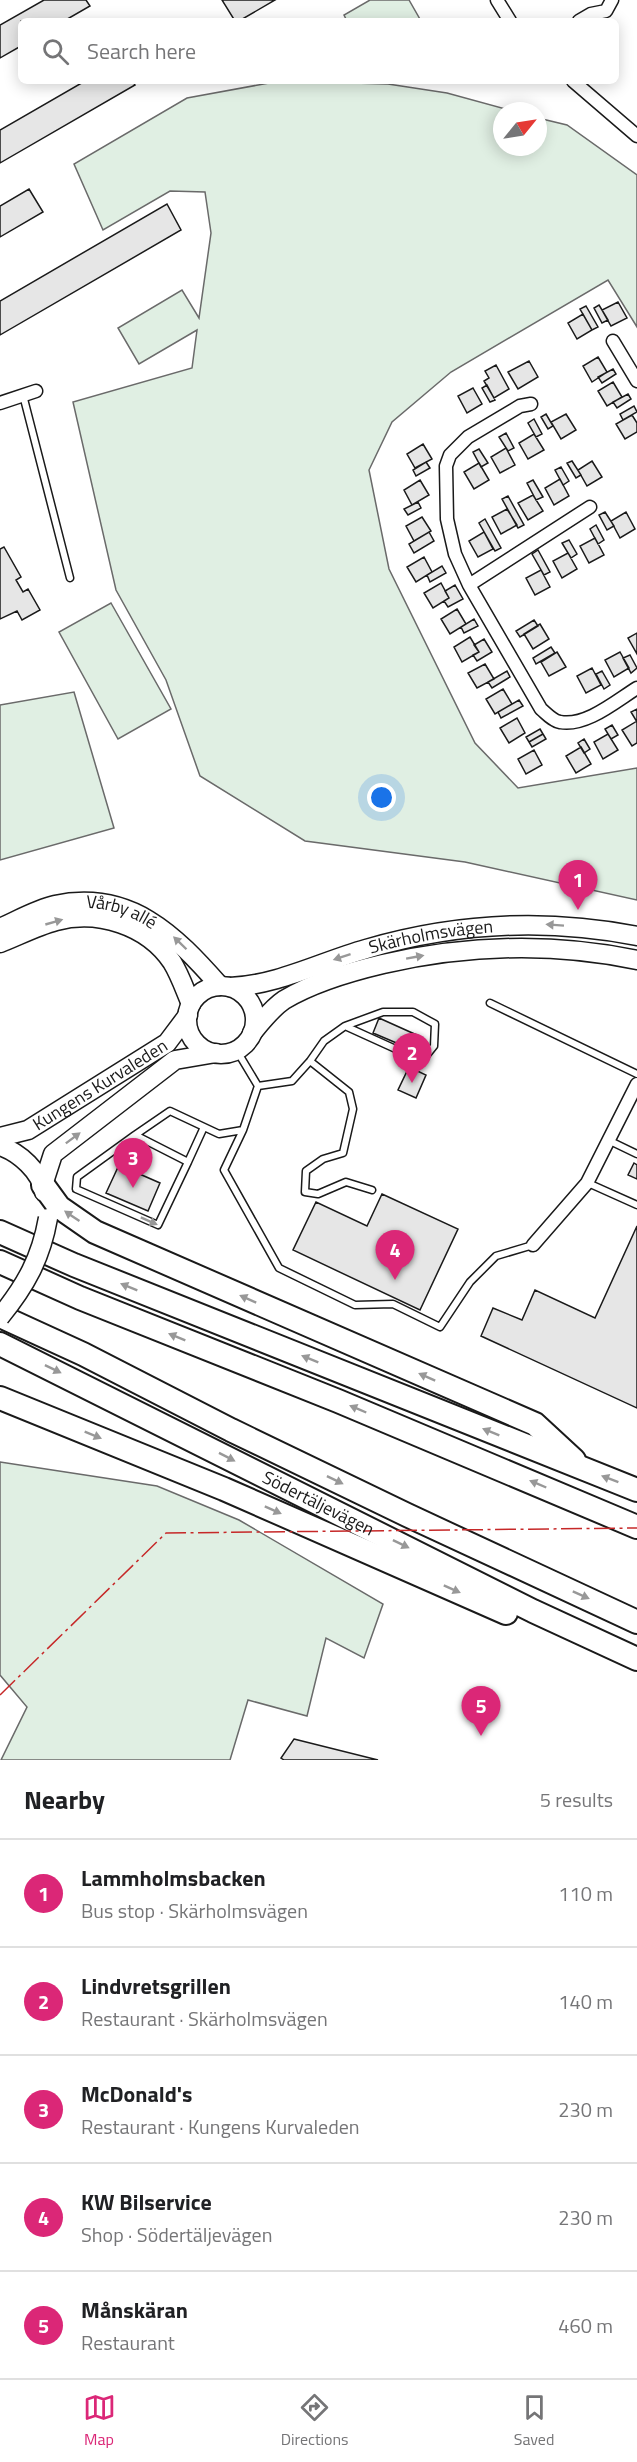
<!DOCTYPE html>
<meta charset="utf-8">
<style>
body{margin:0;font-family:"Titillium Web",sans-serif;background:#f6f6f6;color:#202124}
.compass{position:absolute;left:493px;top:102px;width:54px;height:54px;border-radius:50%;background:#fff;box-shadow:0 3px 15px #0003;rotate:60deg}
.you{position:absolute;left:382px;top:798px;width:21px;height:21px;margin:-15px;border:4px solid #fff;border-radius:50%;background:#1a73e8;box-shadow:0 0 0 9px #1a73e833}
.badge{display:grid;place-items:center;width:39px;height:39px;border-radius:50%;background:#db2777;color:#fff;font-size:20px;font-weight:700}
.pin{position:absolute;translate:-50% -50px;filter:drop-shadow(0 2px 3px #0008)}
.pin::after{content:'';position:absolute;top:32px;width:21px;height:18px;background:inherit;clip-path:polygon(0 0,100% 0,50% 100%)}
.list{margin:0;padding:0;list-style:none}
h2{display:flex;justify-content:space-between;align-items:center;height:78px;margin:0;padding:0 24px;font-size:26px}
h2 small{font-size:20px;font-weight:400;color:#757577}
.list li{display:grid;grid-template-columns:39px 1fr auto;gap:18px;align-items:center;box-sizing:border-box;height:108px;padding:0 24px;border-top:2px solid #e0e0e0}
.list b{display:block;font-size:22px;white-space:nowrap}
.list p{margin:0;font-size:20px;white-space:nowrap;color:#757577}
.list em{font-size:20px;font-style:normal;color:#757577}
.icon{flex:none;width:33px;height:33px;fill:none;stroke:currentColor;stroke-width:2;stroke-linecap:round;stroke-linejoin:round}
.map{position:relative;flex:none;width:637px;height:1760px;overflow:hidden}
.search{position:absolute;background:#fff;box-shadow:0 3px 15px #0003;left:18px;right:18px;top:18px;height:66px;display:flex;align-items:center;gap:15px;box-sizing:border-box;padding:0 21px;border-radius:9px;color:#757577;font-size:22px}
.sheet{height:618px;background:#fff}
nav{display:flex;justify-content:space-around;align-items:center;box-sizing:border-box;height:84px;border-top:2px solid #e0e0e0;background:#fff;font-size:16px;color:#757577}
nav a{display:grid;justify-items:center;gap:3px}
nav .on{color:#db2777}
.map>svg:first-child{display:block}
.green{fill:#e0efe3;stroke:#6a6a6a;stroke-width:1.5}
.building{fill:#e6e6e6;stroke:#1a1a1a;stroke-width:1.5}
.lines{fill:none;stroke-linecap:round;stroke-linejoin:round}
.lane-casing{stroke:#1a1a1a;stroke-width:9}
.street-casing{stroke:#1a1a1a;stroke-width:15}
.secondary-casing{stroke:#1a1a1a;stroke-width:21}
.highway-casing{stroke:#1a1a1a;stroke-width:26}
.lane{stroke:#fff;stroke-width:6}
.street{stroke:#fff;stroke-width:12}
.secondary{stroke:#fff;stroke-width:18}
.highway{stroke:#fff;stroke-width:22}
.secondary-bridge-casing{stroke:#1a1a1a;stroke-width:21;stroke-linecap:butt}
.secondary-bridge{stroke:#fff;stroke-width:18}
.power{stroke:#c62828;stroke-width:1.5;stroke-dasharray:21 4.5 3 4.5;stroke-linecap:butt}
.oneway{fill:#989898}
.labels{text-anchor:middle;stroke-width:4.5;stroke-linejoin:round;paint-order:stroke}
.street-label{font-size:18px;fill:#1a1a1a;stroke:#fff}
</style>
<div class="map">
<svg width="637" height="1760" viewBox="0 0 637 1760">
<rect width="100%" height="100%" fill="#fff"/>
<path class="green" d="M370,0H409L421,21H347L344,15Z
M280,81L388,84L447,93L513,111H502V147H538V118L567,125L637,175V327L608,280L451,372L392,422L369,470L389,569L475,743L518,788L637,768V900L465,862L305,841L200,776L166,680L116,590L73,402L192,368L197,330L139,364L118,328L182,290L199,318L211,233L205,192L170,191L103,230L74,164L187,98Z
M111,603L171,709L118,739L59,632Z
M74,692L114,828L0,860V705Z
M0,1462L157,1486L239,1520L383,1604L364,1658L326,1638L307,1716L248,1700L230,1760H1L27,1707L0,1675Z"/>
<path class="building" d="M44,0H86L90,6L64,21H21V46L0,58V25Z
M222,0H275L239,21H235Z
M85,81H132L135,85L0,163V130Z
M29,189L43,212L0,237V206Z
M167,204L181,230L0,335V301Z
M618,302L627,318L611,326L602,310Z
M599,305L608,320L602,323L594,308Z
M586,306L598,327L592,330L580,309Z
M583,314L592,330L577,339L568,323Z
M598,357L607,372L592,382L583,366Z
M529,361L538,377L518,389L508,372Z
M496,365L509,389L494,398L484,381L489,378L485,371Z
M613,369L616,374L602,383L598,377Z
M613,382L622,397L607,406L598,391Z
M487,385L495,400L490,402L482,388Z
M473,388L482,404L467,413L458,396Z
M628,394L631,399L617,408L613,402Z
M634,406L637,412L623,420L620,414Z
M546,414L553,426L548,429L541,417Z
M566,414L576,430L561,439L551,422Z
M632,415L637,423V432L625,439L616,424Z
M534,419L542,434L536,437L528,423Z
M506,433L514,448L508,451L499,437Z
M534,434L544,450L528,459L519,443Z
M423,444L432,459L415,468L407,454Z
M506,448L515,465L500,473L491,457Z
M479,449L488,463L481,467L473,452Z
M572,461L581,475L576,478L567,463Z
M592,461L602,477L587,486L578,470Z
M426,462L430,468L416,476L413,470Z
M479,463L489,480L474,489L464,472Z
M561,467L569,481L563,485L555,470Z
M560,479L569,496L554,505L545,488Z
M420,480L429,495L412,505L404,490Z
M533,480L543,497L536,500L527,483Z
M533,495L543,511L528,520L518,503Z
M508,496L524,525L518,528L502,499Z
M418,502L421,508L408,515L404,509Z
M507,509L517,525L501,534L492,517Z
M605,512L614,526L607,530L599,515Z
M626,512L635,529L620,538L611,521Z
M422,517L431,531L414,541L406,526Z
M485,519L501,548L495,551L479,523Z
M596,525L604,540L598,544L590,529Z
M429,532L434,541L414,553L409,544Z
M484,532L493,549L478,557L469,541Z
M595,538L604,555L589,563L580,546Z
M569,540L577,554L571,558L562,543Z
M4,547L21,577L16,580L23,592L28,589L40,610L22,620L17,611L0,619V549Z
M538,550L550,572L544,575L532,554Z
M568,553L577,569L562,578L553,561Z
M424,557L432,572L416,582L407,567Z
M442,566L446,573L430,582L427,575Z
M541,570L550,587L535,595L526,578Z
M441,583L449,598L433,608L424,593Z
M455,585L463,599L448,607L444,601L449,598L445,591Z
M457,609L466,624L450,634L441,619Z
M474,619L478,626L464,633L461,627Z
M534,620L538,626L520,637L516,631Z
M540,624L549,639L533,649L524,634Z
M637,633V654L628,638Z
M470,637L479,652L462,662L454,647Z
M484,639L492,652L477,661L473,655L479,652L474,645Z
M551,647L555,653L536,664L533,658Z
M557,652L566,667L549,676L541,662Z
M620,652L629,668L614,677L605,660Z
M630,655L637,668L631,673L623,658Z
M485,664L494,679L477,688L468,673Z
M592,668L601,685L586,693L577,676Z
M507,671L510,677L492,688L488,682Z
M602,671L610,685L604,689L596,674Z
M503,689L512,704L495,714L486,699Z
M519,700L523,706L501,718L498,712Z
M637,709V722L631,712Z
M517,718L525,733L509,743L500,728Z
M637,721V743L632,746L622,730Z
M612,725L618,735L611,739L605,729Z
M540,729L543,734L529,742L526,737Z
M543,734L546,739L532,747L529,742Z
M608,734L618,750L603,759L594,742Z
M584,739L590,749L584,753L578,743Z
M581,747L591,764L576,773L566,756Z
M534,750L542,765L526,774L518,759Z
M379,1018L419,1036L413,1050L373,1033Z
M409,1067L426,1075L416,1098L398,1090Z
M634,1163L637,1165V1179L628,1175Z
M119,1165L160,1183L148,1211L106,1193Z
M382,1194L458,1229L420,1310L293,1250L316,1202L367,1226Z
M637,1226V1408L481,1336L493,1308L522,1320L535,1290L595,1318Z
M294,1739L378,1760H284L281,1758Z"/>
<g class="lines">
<defs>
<path id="lane" d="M23,395L70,578
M490,1003L637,1074
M310,1061L349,1092L353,1109L343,1153L323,1159L306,1171L305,1192L318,1194L346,1182L372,1190
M258,1086L292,1081L310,1061L324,1041L345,1026L422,1061L434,1046L435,1024L413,1012H383L345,1026
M204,1127L188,1162L135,1135L170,1111L219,1134L243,1130L258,1086L237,1051
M243,1130L224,1170L279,1268L355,1305L393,1304L440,1327L470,1282L496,1256L533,1245
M135,1135L77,1177L76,1189L158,1225L188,1162
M608,1140L637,1154
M588,1183L637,1205"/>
<path id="street" d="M497,0L510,21
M579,21L591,14L606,11L612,0
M573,81L637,136
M613,341L637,381
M0,403L36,391
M531,404L520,406L468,437L450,455L446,466L447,519L455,554L469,585L541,709C547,714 553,721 560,722C586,727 616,701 637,688
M469,585L590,507
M533,1245L587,1183L637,1084"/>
<g id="secondary">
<path id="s1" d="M0,928C18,920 37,909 55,905C130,889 175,935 220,986"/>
<path d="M0,943C18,936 37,926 56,921C98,910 147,925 172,962C180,975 185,990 191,1004"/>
<circle cx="221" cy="1020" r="34"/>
<path id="s2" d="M230,987C278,985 320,962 366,949C455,923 546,918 637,936"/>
<path d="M252,1033C262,1021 272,1008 284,1000C314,982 349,972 383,964C467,945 552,942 637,960"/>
<path id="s3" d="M0,1137L28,1130L167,1043L188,1015"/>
<path d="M0,1146C19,1152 41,1172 44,1192"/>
<path d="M43,1185L53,1154L175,1060L216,1053"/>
</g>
<g id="highway">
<path d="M43,1185L59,1207L95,1232L535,1424L574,1460"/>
<path d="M0,1232L74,1265L637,1490"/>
<path d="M0,1262L80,1298L338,1401L637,1527"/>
<path d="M0,1316L83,1354L231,1430L407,1515L637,1622"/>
<path id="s4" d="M0,1344L533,1611L637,1659"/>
<path d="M0,1398L224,1489L506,1613"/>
</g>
</defs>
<use href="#lane" class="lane-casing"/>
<use href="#street" class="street-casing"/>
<use href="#secondary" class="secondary-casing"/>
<use href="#highway" class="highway-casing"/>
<use href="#lane" class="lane"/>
<use href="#street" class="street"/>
<use href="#secondary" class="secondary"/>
<use href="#highway" class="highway"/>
<defs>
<path id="secondary-bridge" d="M0,1317C26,1285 41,1258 48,1218"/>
</defs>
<use href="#secondary-bridge" class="secondary-bridge-casing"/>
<use href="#secondary-bridge" class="secondary-bridge"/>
<path class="power" d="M0,1695L166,1533L637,1528"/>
</g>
<defs><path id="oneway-solid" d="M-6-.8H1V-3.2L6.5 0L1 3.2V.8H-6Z" transform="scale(1.5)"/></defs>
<g class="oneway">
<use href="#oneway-solid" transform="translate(54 922) rotate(-16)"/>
<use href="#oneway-solid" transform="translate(555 925) rotate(-176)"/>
<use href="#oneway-solid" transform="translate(180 943) rotate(-136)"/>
<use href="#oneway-solid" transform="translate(342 957) rotate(162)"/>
<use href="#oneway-solid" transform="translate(415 957) rotate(-10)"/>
<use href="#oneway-solid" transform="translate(73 1138) rotate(-37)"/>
<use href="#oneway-solid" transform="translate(72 1216) rotate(-146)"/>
<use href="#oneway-solid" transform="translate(149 1221) rotate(24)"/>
<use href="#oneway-solid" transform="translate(129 1287) rotate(-158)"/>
<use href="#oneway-solid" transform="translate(248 1299) rotate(-156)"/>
<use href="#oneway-solid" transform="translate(177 1337) rotate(-158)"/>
<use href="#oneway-solid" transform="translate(310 1359) rotate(-158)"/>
<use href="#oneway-solid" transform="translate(53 1369) rotate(26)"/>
<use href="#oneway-solid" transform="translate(427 1377) rotate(-156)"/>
<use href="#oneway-solid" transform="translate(358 1409) rotate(-157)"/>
<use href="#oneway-solid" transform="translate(491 1432) rotate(-158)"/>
<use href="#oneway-solid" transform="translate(93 1435) rotate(22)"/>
<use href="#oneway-solid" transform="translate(227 1457) rotate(27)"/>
<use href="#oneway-solid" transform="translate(610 1479) rotate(-159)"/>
<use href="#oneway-solid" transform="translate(335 1480) rotate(26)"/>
<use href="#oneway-solid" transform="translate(538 1484) rotate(-157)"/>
<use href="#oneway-solid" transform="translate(273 1510) rotate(24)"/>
<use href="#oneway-solid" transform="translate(401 1544) rotate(26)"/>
<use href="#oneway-solid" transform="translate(452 1589) rotate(24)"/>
<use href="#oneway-solid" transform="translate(581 1595) rotate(24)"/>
</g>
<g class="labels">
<g class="street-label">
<text dy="6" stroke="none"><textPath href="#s1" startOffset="128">Vårby allé</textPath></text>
<text dy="6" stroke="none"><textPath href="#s2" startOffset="208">Skärholmsvägen</textPath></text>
<text dy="6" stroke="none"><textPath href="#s3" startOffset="114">Kungens Kurvaleden</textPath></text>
<text dy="6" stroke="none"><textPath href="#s4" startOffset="356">Södertäljevägen</textPath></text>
</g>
</g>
</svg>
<svg class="compass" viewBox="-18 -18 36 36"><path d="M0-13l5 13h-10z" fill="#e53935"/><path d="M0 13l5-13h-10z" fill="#757577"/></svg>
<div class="you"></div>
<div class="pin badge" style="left:578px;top:910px">1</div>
<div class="pin badge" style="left:412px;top:1083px">2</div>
<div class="pin badge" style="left:133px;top:1188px">3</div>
<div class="pin badge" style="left:395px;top:1280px">4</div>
<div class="pin badge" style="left:481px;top:1736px">5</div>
<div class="search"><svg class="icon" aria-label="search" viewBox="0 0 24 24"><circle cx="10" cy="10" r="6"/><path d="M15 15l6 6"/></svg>Search here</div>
</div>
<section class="sheet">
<h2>Nearby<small>5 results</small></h2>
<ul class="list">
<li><span class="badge">1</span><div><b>Lammholmsbacken</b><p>Bus stop · Skärholmsvägen</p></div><em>110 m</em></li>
<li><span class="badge">2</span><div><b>Lindvretsgrillen</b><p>Restaurant · Skärholmsvägen</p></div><em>140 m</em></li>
<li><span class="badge">3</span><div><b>McDonald's</b><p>Restaurant · Kungens Kurvaleden</p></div><em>230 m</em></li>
<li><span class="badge">4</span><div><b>KW Bilservice</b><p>Shop · Södertäljevägen</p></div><em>230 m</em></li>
<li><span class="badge">5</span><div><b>Månskäran</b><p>Restaurant</p></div><em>460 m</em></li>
</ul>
</section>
<nav>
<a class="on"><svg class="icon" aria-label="map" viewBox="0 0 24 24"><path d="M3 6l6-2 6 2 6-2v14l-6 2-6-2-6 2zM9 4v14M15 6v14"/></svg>Map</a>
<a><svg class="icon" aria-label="directions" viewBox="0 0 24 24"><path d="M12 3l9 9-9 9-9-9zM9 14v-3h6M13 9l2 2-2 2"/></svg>Directions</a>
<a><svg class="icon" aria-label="saved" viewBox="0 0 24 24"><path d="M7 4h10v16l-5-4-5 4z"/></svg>Saved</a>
</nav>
